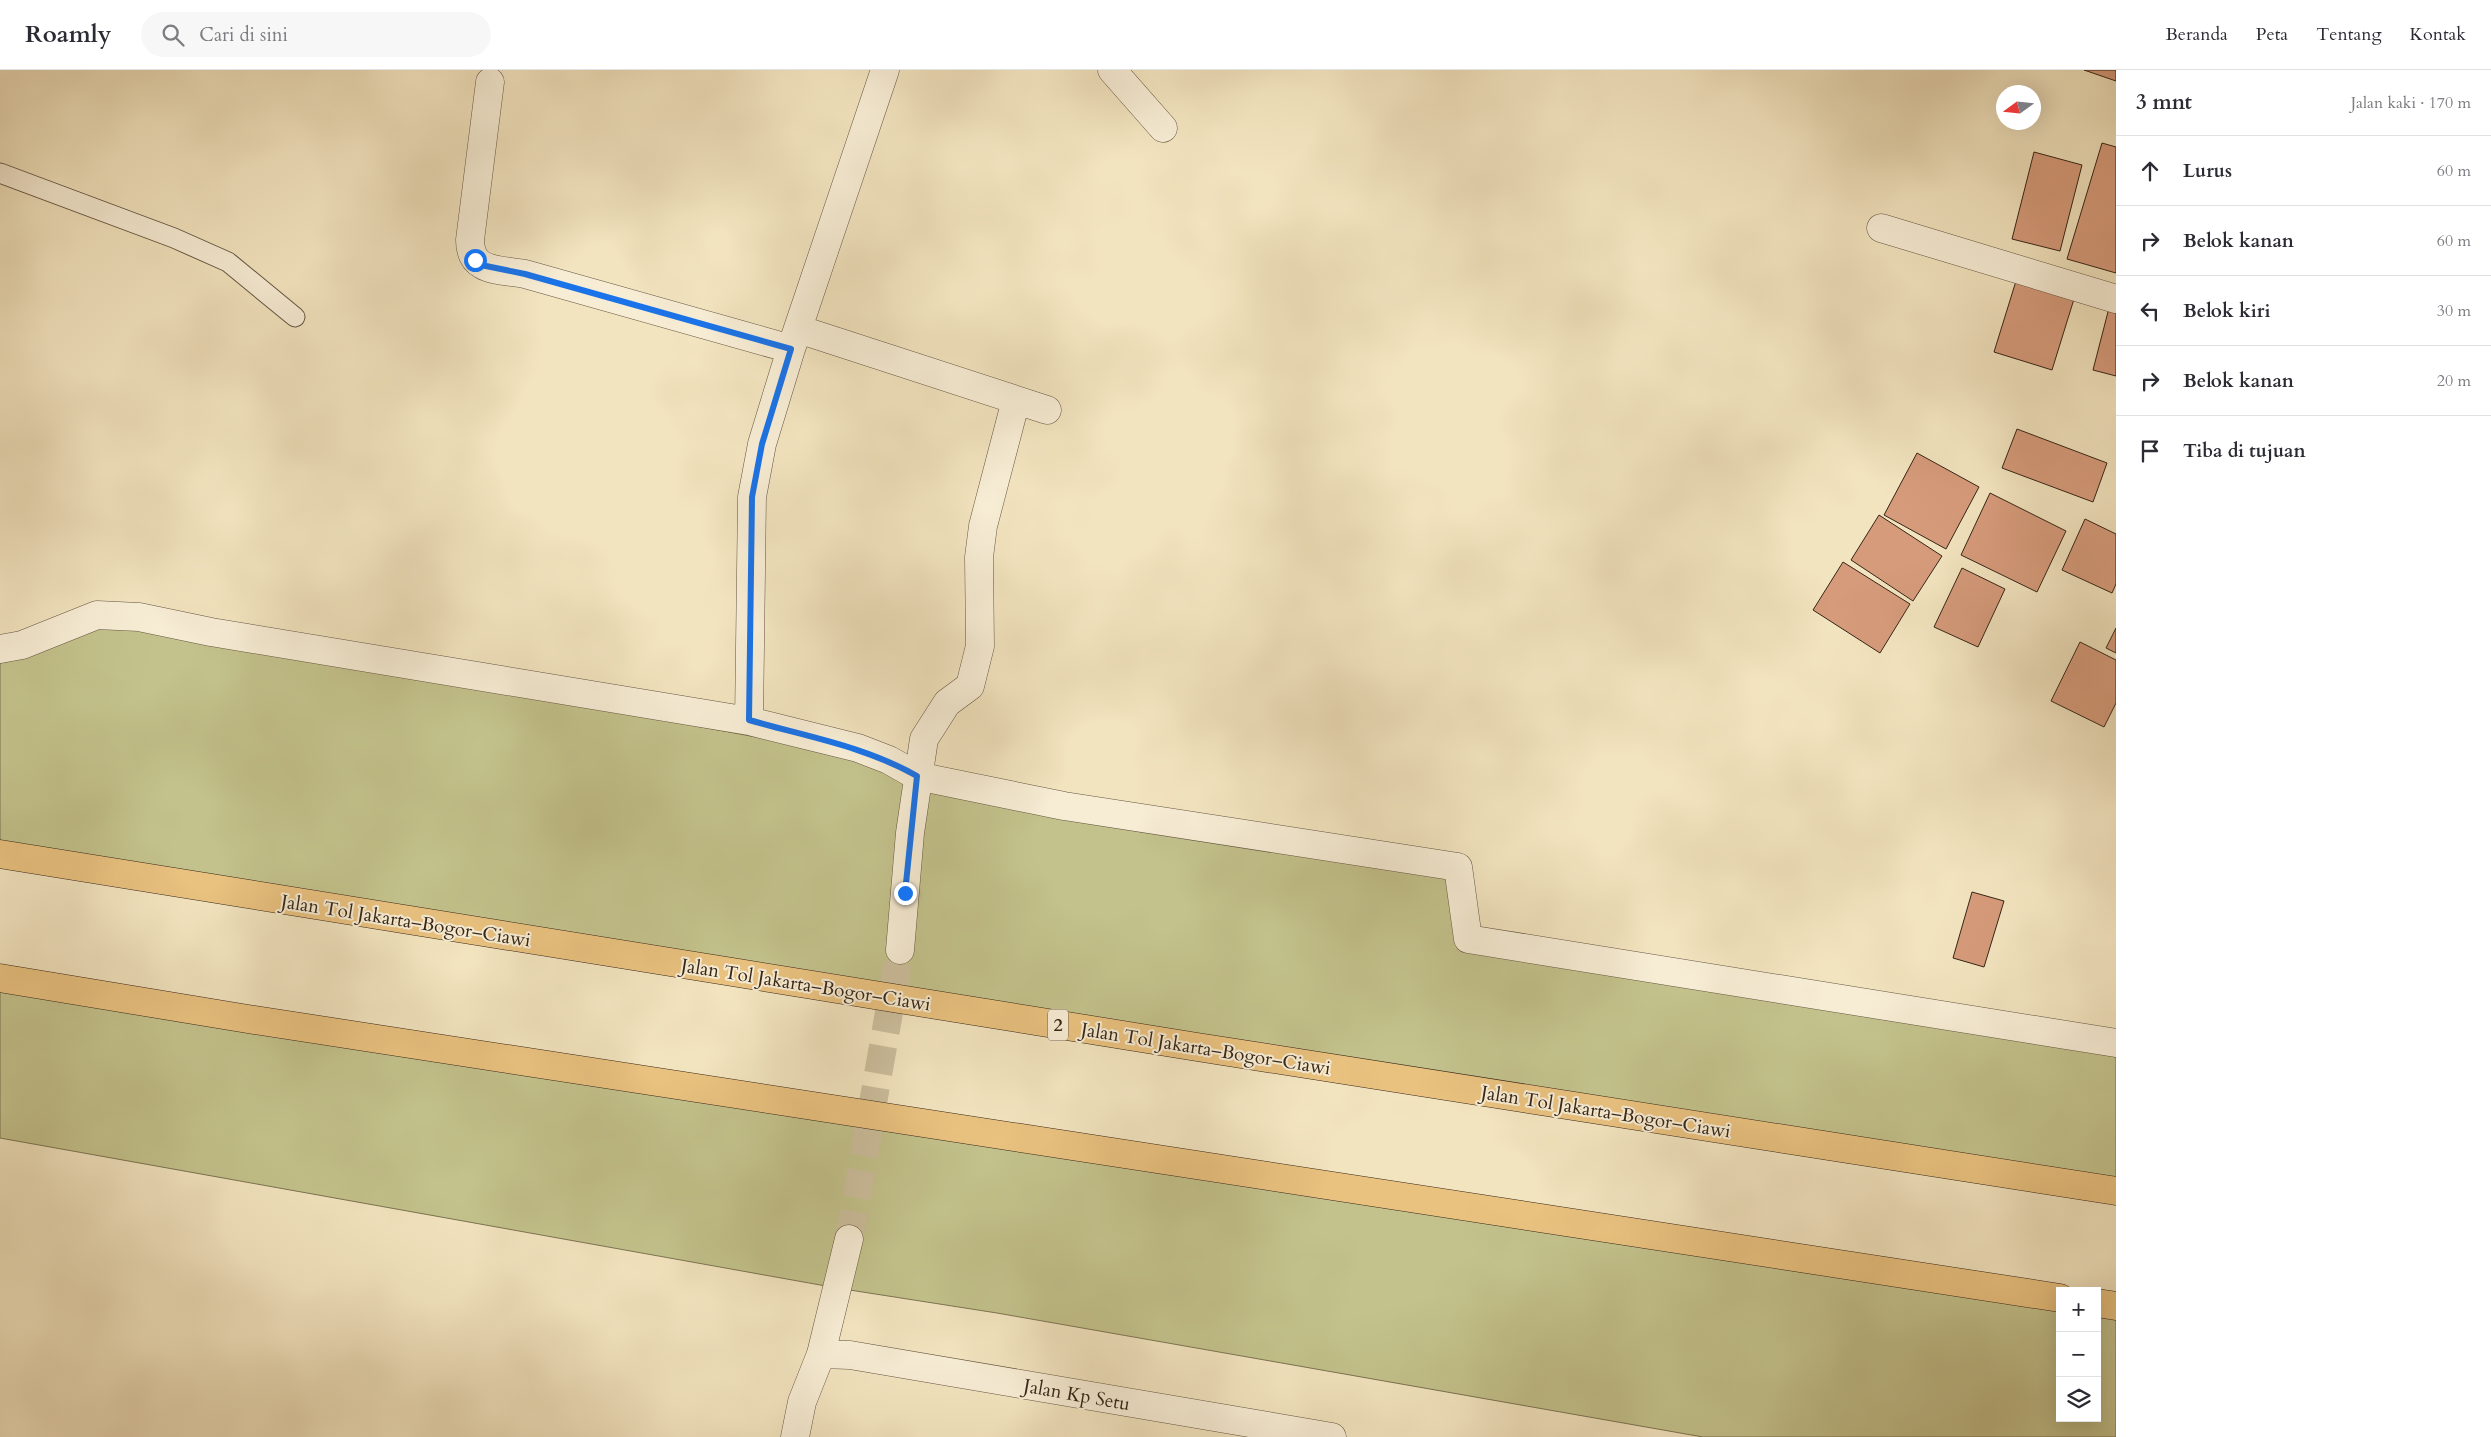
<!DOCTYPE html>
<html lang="id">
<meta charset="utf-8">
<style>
body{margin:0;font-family:Cardo,serif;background:#f7f7f7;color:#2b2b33}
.controls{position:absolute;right:15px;bottom:15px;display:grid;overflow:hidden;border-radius:0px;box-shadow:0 5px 20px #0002}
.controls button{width:45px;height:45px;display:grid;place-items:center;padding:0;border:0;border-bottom:1px solid #e1e1e2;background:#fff;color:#2b2b33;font:25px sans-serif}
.compass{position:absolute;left:1996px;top:15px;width:45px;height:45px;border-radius:50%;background:#fff;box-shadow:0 5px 20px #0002;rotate:255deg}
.stop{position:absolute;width:15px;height:15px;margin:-11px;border:4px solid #1a73e8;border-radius:50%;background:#fff}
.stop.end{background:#1a73e8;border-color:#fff;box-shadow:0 1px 5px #0008}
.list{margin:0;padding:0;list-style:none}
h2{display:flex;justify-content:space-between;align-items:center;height:65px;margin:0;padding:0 20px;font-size:21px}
h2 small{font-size:16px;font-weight:400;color:#7c7c81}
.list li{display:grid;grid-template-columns:32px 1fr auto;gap:15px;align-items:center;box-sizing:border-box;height:70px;padding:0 20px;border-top:1px solid #e1e1e2}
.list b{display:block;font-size:19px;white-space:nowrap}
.list em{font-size:16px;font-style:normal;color:#7c7c81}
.icon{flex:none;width:28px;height:28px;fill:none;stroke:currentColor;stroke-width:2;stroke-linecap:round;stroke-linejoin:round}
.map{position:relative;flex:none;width:2116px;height:1367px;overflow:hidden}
header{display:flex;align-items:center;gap:30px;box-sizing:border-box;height:70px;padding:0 25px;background:#fff;border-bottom:1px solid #e1e1e2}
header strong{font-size:24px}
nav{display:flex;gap:28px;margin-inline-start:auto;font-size:18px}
.search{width:350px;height:45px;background:#f7f7f7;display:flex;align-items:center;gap:12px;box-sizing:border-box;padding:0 18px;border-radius:28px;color:#7c7c81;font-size:19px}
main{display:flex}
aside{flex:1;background:#fff}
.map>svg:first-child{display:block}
.green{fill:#c3c28c;stroke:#7c7452}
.building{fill:#d69b7b;stroke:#362517}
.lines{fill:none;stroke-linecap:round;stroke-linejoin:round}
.street-tunnel{stroke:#ccbe9d;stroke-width:28;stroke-dasharray:28 14;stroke-linecap:butt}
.lane-casing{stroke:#655541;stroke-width:21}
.street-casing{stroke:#655541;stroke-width:29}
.highway-casing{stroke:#362517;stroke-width:29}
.lane{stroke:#f7edd5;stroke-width:19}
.street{stroke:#f7edd5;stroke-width:28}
.highway{stroke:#e9c280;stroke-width:28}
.route{stroke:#1a73e8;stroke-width:6}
.labels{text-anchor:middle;stroke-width:4;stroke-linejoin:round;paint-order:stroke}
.shield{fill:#f7edd5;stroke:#706150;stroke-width:1}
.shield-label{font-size:18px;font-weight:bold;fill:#362517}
.street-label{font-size:19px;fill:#362517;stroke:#f7edd5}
</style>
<header>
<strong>Roamly</strong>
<div class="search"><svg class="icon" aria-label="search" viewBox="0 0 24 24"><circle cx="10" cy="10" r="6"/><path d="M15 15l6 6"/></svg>Cari di sini</div>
<nav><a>Beranda</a><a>Peta</a><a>Tentang</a><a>Kontak</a></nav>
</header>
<main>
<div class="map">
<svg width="2116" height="1367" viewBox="0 0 2116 1367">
<rect width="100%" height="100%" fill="#f2e4bf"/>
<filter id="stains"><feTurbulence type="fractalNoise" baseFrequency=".004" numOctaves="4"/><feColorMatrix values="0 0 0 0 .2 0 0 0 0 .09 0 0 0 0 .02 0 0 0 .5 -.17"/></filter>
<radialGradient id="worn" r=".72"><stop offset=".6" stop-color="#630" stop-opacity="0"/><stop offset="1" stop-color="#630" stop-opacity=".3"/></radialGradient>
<path class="green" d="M97,545L1458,797L1468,869L2116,971V1121L0,784V579Z
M0,908L2060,1228V1348H2097V1233L2116,1236V1367H1703L997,1243L837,1218L0,1068Z"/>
<path class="building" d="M2084,0H2116V11Z
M2102,73L2116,77V203L2067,189Z
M2034,82L2082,95L2060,181L2012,169Z
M2016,211L2074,229L2052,300L1994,282Z
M2110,234L2116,235V306L2093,300Z
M2017,359L2107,393L2093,432L2002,398Z
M1917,383L1979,417L1946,479L1884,445Z
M1990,423L2066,461L2037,522L1961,485Z
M1879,445L1942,486L1913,531L1851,490Z
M2085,449L2116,464V514L2112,523L2062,500Z
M1843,492L1910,534L1880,583L1813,540Z
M1962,498L2005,519L1978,577L1934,557Z
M2116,558V583L2106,578Z
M2080,572L2116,590V633L2104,657L2051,631Z
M1972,822L2004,831L1984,897L1953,888Z"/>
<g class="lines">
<path class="street-tunnel" d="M849,1169L900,880"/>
<defs>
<path id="lane" d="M0,103L174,168L228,192L295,247"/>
<path id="street" d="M1112,0L1163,58
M490,12L470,170C470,203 499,199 525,204L791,279L762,374L752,427L749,651
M1881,158L2116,229
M798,259L1047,340
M791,279L885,0
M0,579L22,575L97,545L139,547L211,562L749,651L858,678L889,690L917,706L1064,736L1458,797L1468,869L2116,973
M900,880L910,763L924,669L947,633L970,616L980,576L979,487L983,456L1016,330
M821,1284L850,1285L1332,1367
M795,1367L802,1332L821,1284L849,1169"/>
<path id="highway" d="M0,784L1197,977L2116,1121
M0,908L248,949L2060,1228
M2097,1233L2116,1236"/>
</defs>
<use href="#lane" class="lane-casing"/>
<use href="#street" class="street-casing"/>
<use href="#highway" class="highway-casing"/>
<use href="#lane" class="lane"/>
<use href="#street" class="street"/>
<use href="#highway" class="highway"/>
</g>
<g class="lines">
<path class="route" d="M475,190L481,195L525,204L791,279L762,374L752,427L749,650C808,667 864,676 917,706L905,823"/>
</g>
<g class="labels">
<rect class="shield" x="1048" y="939.5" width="20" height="31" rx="4"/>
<g class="shield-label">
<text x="1058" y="961">2</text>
</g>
<g class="street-label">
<text transform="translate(406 850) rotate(9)" y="7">Jalan Tol Jakarta–Bogor–Ciawi</text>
<text transform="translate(806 914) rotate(9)" y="7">Jalan Tol Jakarta–Bogor–Ciawi</text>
<text transform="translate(1206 978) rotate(9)" y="7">Jalan Tol Jakarta–Bogor–Ciawi</text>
<text transform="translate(1606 1041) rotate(9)" y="7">Jalan Tol Jakarta–Bogor–Ciawi</text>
<text transform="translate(1077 1324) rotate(10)" y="7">Jalan Kp Setu</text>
</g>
</g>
<rect width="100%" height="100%" filter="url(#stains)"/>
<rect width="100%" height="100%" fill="url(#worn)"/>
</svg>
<div class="controls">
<button>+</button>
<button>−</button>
<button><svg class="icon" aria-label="layers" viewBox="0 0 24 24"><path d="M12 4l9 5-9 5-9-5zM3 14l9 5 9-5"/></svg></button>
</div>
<svg class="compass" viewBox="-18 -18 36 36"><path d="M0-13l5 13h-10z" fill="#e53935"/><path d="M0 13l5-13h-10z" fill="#7c7c81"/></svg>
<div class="stop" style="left:475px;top:190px"></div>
<div class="stop end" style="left:905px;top:823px"></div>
</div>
<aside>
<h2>3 mnt<small>Jalan kaki · 170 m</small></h2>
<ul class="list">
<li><svg class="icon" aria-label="ahead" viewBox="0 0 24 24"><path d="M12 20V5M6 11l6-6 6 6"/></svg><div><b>Lurus</b></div><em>60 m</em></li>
<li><svg class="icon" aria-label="right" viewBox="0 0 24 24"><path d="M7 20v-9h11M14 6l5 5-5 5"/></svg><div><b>Belok kanan</b></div><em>60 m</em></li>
<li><svg class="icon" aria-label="left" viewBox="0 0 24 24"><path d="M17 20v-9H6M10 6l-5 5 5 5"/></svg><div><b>Belok kiri</b></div><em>30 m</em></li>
<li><svg class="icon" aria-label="right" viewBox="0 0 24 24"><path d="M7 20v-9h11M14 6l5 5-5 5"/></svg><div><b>Belok kanan</b></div><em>20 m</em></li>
<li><svg class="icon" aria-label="arrive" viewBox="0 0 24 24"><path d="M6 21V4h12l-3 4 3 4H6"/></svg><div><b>Tiba di tujuan</b></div></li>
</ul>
</aside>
</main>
